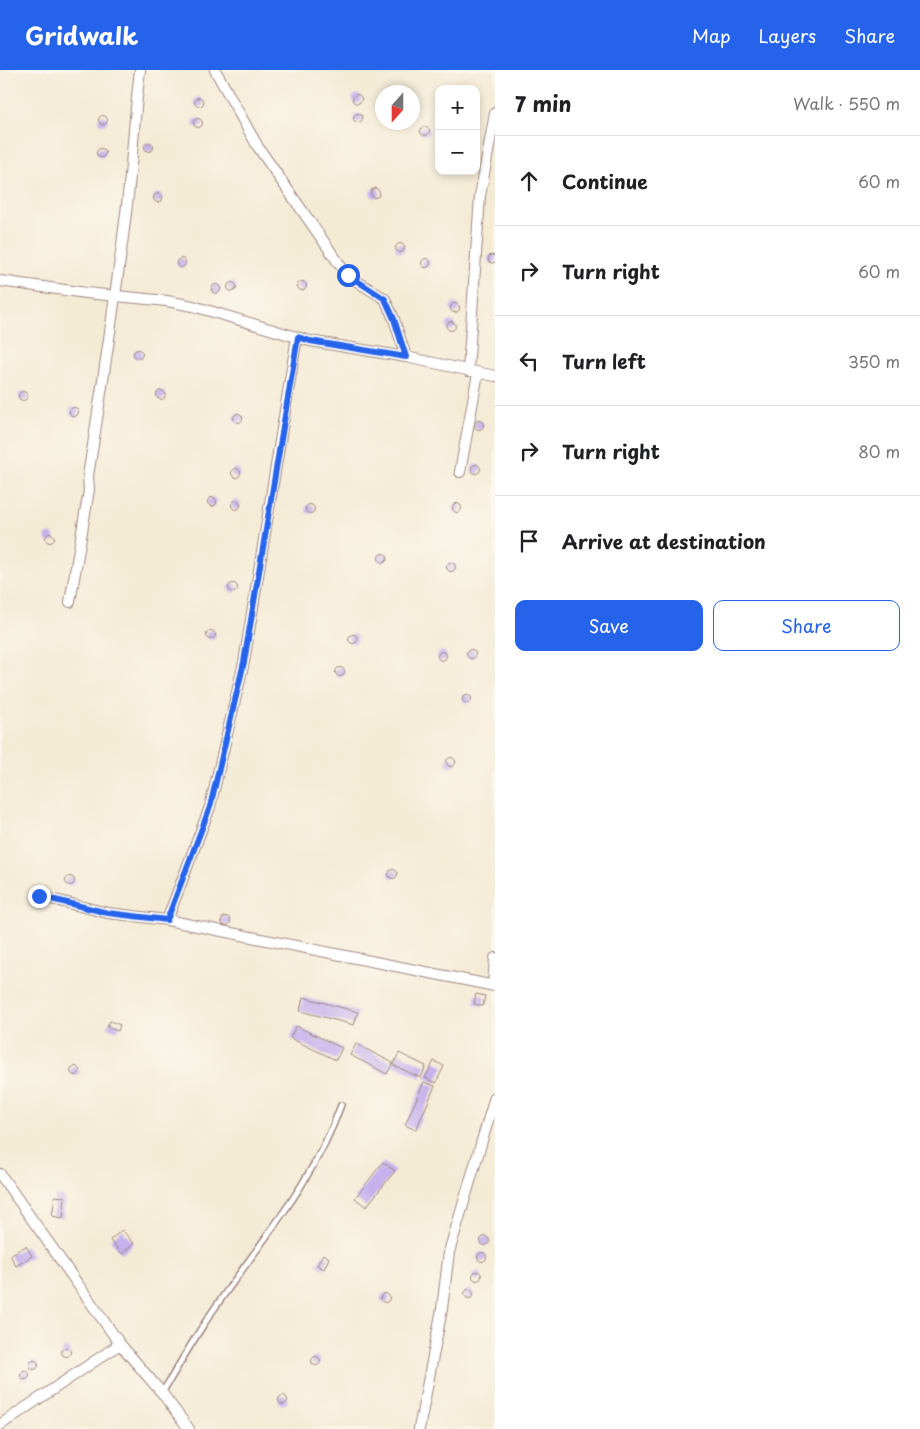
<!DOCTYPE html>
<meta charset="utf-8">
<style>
body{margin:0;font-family:"Playpen Sans",sans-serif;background:#f6f6f6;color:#202124}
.controls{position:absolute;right:15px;top:15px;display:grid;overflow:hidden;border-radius:10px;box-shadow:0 2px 8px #0003}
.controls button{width:45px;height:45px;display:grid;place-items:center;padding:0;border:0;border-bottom:1px solid #e0e0e0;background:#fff;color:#202124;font:25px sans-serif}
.compass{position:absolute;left:375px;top:15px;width:45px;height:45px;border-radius:50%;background:#fff;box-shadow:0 2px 8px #0003;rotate:201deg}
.stop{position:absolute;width:15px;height:15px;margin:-11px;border:4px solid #2563eb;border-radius:50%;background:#fff}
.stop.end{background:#2563eb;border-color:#fff;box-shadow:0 1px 5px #0008}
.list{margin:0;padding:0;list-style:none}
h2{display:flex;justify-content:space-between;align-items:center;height:65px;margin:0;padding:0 20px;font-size:21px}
h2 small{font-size:16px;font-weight:400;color:#757577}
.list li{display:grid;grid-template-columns:32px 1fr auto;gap:15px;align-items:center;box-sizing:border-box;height:90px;padding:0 20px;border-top:1px solid #e0e0e0}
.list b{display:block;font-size:19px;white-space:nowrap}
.list em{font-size:16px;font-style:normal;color:#757577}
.actions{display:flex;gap:10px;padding:15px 20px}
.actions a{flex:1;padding:11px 0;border:1px solid #2563eb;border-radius:10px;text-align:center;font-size:18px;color:#2563eb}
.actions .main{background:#2563eb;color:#fff}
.icon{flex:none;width:28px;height:28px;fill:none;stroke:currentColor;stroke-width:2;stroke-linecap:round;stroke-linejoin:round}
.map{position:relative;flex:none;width:495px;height:1359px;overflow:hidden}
header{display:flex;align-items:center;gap:30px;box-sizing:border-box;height:70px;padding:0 25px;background:#2563eb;color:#fff}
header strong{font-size:24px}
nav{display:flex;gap:28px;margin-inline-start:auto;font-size:18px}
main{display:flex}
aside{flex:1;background:#fff}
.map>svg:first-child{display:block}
.building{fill:#c5b1ec}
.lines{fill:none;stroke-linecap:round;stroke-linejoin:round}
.lane-casing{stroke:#9f8580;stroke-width:8}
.street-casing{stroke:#9f8580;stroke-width:12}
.lane{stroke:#fff;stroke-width:5}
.street{stroke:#fff;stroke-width:10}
.route{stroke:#2563eb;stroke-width:6}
</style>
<header>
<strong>Gridwalk</strong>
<nav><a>Map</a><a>Layers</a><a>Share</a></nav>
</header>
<main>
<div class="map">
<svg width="495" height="1359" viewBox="0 0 495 1359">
<rect width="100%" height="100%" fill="#fbf7ec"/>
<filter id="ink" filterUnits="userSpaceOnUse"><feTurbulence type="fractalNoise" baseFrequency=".02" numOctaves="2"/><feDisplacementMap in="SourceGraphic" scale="10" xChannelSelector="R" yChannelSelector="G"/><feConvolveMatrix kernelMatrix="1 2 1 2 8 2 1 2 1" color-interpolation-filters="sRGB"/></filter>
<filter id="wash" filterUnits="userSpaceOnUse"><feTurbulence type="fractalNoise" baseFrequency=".0096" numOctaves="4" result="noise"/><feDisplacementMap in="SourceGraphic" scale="20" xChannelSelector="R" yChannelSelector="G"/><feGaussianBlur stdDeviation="1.12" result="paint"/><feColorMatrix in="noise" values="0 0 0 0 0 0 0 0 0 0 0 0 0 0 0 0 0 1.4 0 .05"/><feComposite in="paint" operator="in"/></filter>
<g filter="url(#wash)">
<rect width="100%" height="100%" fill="#f4ebd5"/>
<g id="blocks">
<path class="building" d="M352.5 29a4.5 4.5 0 1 1 9 0a4.5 4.5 0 1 1-9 0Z
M194.5 32a4.5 4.5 0 1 1 9 0a4.5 4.5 0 1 1-9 0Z
M353.5 48a4.5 4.5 0 1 1 9 0a4.5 4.5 0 1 1-9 0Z
M98.5 50a4.5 4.5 0 1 1 9 0a4.5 4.5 0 1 1-9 0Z
M193.5 53a4.5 4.5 0 1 1 9 0a4.5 4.5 0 1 1-9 0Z
M420.5 61a4.5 4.5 0 1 1 9 0a4.5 4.5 0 1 1-9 0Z
M144.5 77a4.5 4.5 0 1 1 9 0a4.5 4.5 0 1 1-9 0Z
M96.5 83a4.5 4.5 0 1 1 9 0a4.5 4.5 0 1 1-9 0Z
M370.5 123a4.5 4.5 0 1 1 9 0a4.5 4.5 0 1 1-9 0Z
M153.5 128a4.5 4.5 0 1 1 9 0a4.5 4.5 0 1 1-9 0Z
M395.5 178a4.5 4.5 0 1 1 9 0a4.5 4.5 0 1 1-9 0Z
M488 189a4 4 0 1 1 8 0a4 4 0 1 1-8 0Z
M421.5 193a4.5 4.5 0 1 1 9 0a4.5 4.5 0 1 1-9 0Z
M176.5 193a4.5 4.5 0 1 1 9 0a4.5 4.5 0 1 1-9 0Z
M297.5 216a4.5 4.5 0 1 1 9 0a4.5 4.5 0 1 1-9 0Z
M227.5 217a4.5 4.5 0 1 1 9 0a4.5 4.5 0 1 1-9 0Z
M211.5 219a4.5 4.5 0 1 1 9 0a4.5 4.5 0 1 1-9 0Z
M450.5 238a4.5 4.5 0 1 1 9 0a4.5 4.5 0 1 1-9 0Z
M446.5 256a4.5 4.5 0 1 1 9 0a4.5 4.5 0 1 1-9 0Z
M133.5 284a4.5 4.5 0 1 1 9 0a4.5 4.5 0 1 1-9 0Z
M156.5 325a4.5 4.5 0 1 1 9 0a4.5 4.5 0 1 1-9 0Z
M18.5 326a4.5 4.5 0 1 1 9 0a4.5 4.5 0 1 1-9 0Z
M69.5 342a4.5 4.5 0 1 1 9 0a4.5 4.5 0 1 1-9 0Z
M233.5 348a4.5 4.5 0 1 1 9 0a4.5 4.5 0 1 1-9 0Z
M474.5 355a4.5 4.5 0 1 1 9 0a4.5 4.5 0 1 1-9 0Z
M471.5 399a4.5 4.5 0 1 1 9 0a4.5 4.5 0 1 1-9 0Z
M231.5 403a4.5 4.5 0 1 1 9 0a4.5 4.5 0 1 1-9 0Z
M207.5 432a4.5 4.5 0 1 1 9 0a4.5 4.5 0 1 1-9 0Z
M231.5 435a4.5 4.5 0 1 1 9 0a4.5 4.5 0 1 1-9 0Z
M452.5 438a4.5 4.5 0 1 1 9 0a4.5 4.5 0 1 1-9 0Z
M305.5 439a4.5 4.5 0 1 1 9 0a4.5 4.5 0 1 1-9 0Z
M45.5 468a4.5 4.5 0 1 1 9 0a4.5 4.5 0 1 1-9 0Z
M378.5 488a4.5 4.5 0 1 1 9 0a4.5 4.5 0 1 1-9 0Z
M446.5 497a4.5 4.5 0 1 1 9 0a4.5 4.5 0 1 1-9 0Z
M228.5 518a4.5 4.5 0 1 1 9 0a4.5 4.5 0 1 1-9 0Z
M206.5 565a4.5 4.5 0 1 1 9 0a4.5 4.5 0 1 1-9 0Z
M348.5 569a4.5 4.5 0 1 1 9 0a4.5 4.5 0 1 1-9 0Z
M466.5 584a4.5 4.5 0 1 1 9 0a4.5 4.5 0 1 1-9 0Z
M437.5 586a4.5 4.5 0 1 1 9 0a4.5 4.5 0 1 1-9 0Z
M335.5 602a4.5 4.5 0 1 1 9 0a4.5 4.5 0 1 1-9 0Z
M462.5 629a4.5 4.5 0 1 1 9 0a4.5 4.5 0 1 1-9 0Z
M446.5 692a4.5 4.5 0 1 1 9 0a4.5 4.5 0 1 1-9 0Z
M388.5 804a4.5 4.5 0 1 1 9 0a4.5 4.5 0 1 1-9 0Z
M65.5 811a4.5 4.5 0 1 1 9 0a4.5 4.5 0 1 1-9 0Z
M221.5 851a4.5 4.5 0 1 1 9 0a4.5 4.5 0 1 1-9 0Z
M476,924L485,926L483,936L474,934Z
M303,927L358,942L354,955L300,941Z
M110,951L120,955L118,961L107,957Z
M296,956L342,978L336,990L290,968Z
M356,974L393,993L387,1004L350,985Z
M399,983L426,996L421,1008L393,995Z
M434,991L444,996L436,1013L425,1008Z
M70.5 1001a4.5 4.5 0 1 1 9 0a4.5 4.5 0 1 1-9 0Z
M424,1012L435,1016L416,1060L405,1055Z
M383,1092L395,1101L366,1137L355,1128Z
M55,1126L65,1127L63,1148L52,1146Z
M122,1160L134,1173L122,1184L110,1170Z
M480.5 1171a4.5 4.5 0 1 1 9 0a4.5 4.5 0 1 1-9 0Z
M26,1176L32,1186L16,1196L10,1185Z
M477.5 1187a4.5 4.5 0 1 1 9 0a4.5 4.5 0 1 1-9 0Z
M323,1184L329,1188L324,1199L317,1195Z
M472.5 1206a4.5 4.5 0 1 1 9 0a4.5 4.5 0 1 1-9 0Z
M464.5 1224a4.5 4.5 0 1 1 9 0a4.5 4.5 0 1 1-9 0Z
M380.5 1228a4.5 4.5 0 1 1 9 0a4.5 4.5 0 1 1-9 0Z
M61.5 1282a4.5 4.5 0 1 1 9 0a4.5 4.5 0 1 1-9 0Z
M311.5 1291a4.5 4.5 0 1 1 9 0a4.5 4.5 0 1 1-9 0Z
M29.5 1295a4.5 4.5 0 1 1 9 0a4.5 4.5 0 1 1-9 0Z
M20.5 1305a4.5 4.5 0 1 1 9 0a4.5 4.5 0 1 1-9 0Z
M278.5 1330a4.5 4.5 0 1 1 9 0a4.5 4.5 0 1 1-9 0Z"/>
</g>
</g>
<g filter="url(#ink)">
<use href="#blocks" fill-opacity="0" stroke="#9f8580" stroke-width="1"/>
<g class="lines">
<defs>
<path id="lane" d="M162,1323C176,1300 189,1277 204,1254C251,1182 312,1118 341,1035"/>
<path id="street" d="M215,0L258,77L347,205L385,229L394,249L406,287
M0,211L86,223L167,231L193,236L310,271L406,287L495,306
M468,301L480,126L495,43
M460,402L478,303
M70,532L89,420L88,406C102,319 115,231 126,143C132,96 134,48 140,0
M39,826L108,843L167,850L495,916
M167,850L210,737L244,592L297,267
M493,915L495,888
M0,1104L120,1274L162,1323L189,1359
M0,1355L120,1274
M419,1359L442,1239L449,1182L495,1027"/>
</defs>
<use href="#lane" class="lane-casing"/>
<use href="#street" class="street-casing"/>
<use href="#lane" class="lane"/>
<use href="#street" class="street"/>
</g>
</g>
<g class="lines" filter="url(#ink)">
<path class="route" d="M39,826L108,843L167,850L210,737L244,592L298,267L310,271L406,287L394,249L385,229L348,205"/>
</g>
</svg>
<div class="controls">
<button>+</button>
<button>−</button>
</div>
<svg class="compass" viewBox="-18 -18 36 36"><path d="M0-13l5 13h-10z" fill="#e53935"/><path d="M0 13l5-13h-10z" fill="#757577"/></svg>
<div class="stop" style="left:348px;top:205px"></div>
<div class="stop end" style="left:39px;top:826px"></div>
</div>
<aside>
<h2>7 min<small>Walk · 550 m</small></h2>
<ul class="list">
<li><svg class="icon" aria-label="ahead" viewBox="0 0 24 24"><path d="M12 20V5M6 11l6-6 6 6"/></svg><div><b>Continue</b></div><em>60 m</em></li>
<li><svg class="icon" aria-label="right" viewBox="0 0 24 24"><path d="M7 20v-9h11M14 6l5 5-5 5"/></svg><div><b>Turn right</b></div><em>60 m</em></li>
<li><svg class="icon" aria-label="left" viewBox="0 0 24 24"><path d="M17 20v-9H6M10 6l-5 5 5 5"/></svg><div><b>Turn left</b></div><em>350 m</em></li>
<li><svg class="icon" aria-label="right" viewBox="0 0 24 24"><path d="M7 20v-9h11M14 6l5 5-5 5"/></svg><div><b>Turn right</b></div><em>80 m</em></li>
<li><svg class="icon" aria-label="arrive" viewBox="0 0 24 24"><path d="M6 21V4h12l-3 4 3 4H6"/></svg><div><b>Arrive at destination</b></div></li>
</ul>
<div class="actions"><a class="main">Save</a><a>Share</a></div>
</aside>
</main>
